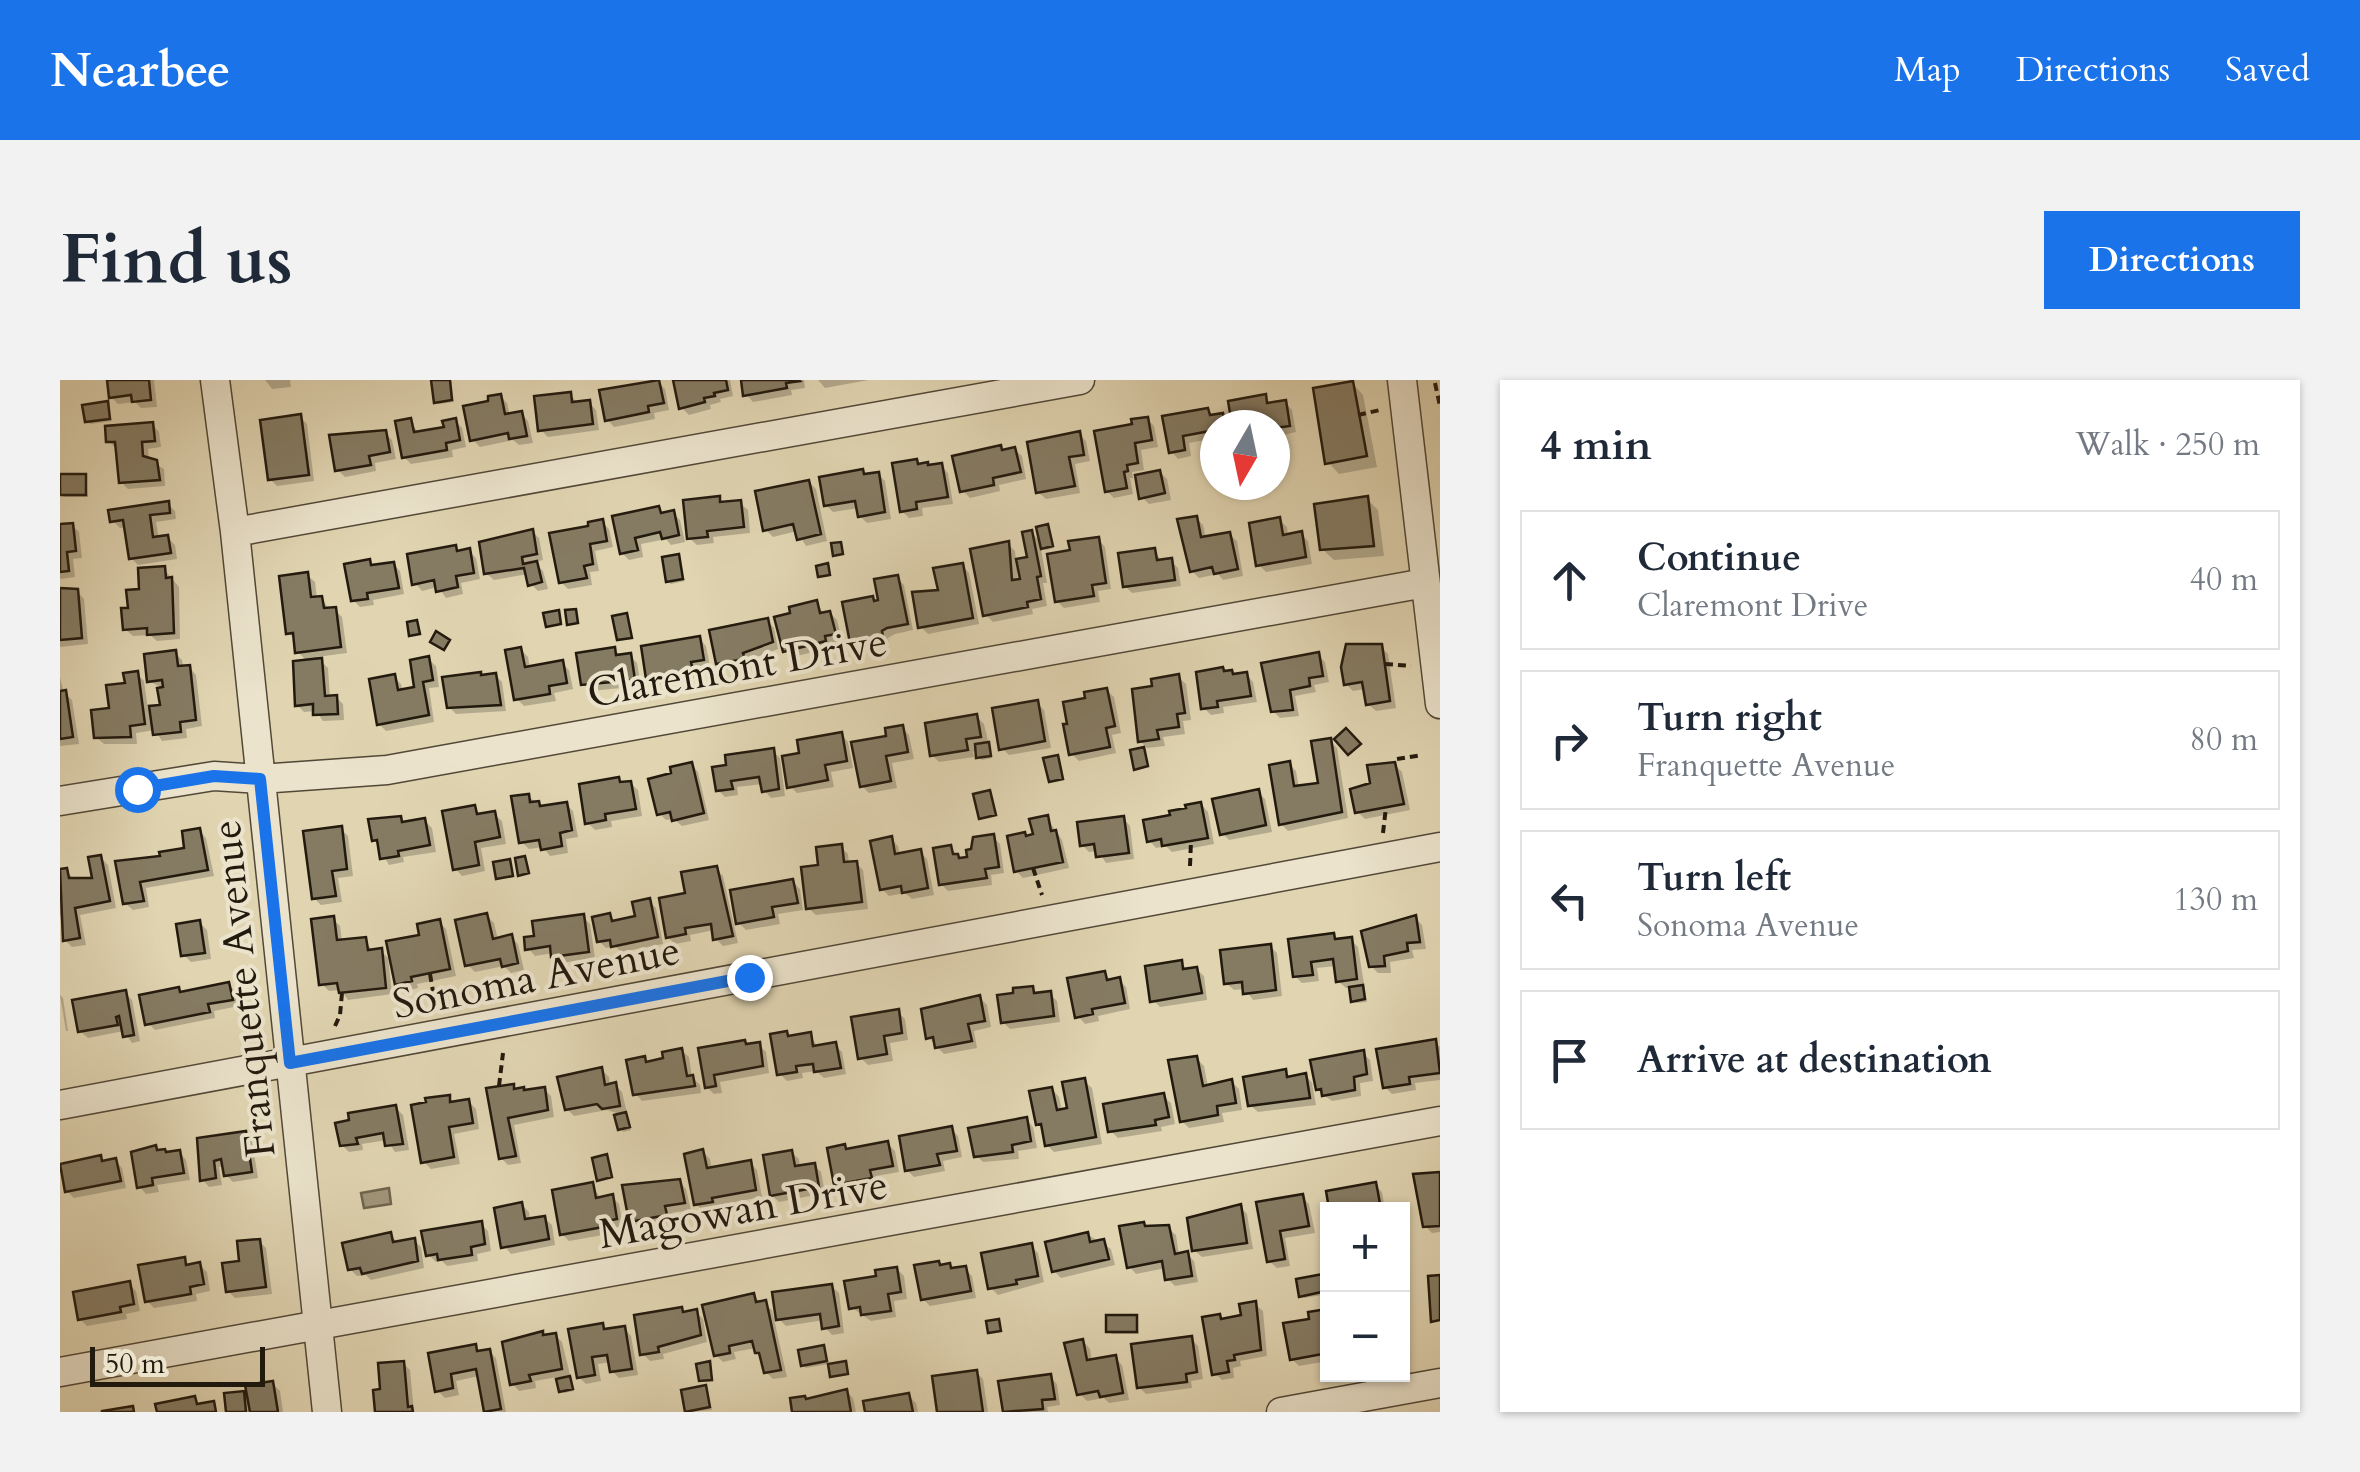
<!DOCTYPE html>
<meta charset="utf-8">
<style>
body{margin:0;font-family:Cardo,serif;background:#f2f2f3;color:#1f2937}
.controls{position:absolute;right:30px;bottom:30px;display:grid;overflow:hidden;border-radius:0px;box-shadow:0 2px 8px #0004}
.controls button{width:90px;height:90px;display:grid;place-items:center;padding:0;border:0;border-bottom:2px solid #e0e1e3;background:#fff;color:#1f2937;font:50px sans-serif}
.compass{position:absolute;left:1140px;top:30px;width:90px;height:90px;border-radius:50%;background:#fff;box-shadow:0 2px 8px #0004;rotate:189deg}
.scale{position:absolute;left:30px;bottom:25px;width:175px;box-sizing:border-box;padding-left:10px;border:5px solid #231a0e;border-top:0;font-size:28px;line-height:35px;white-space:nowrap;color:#231a0e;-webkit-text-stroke:8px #ebe3cc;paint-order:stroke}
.stop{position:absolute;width:30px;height:30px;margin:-22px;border:8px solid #1a73e8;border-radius:50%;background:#fff}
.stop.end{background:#1a73e8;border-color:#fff;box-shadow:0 2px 10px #0008}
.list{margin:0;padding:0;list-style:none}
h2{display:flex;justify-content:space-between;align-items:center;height:130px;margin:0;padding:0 40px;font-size:42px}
h2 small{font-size:32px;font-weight:400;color:#747a83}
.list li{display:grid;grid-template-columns:65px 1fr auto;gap:30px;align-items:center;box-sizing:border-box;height:140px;margin:0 20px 20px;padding:0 20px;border:2px solid #e0e1e3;border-radius:0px}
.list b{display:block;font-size:38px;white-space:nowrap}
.list p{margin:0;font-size:32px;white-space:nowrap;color:#747a83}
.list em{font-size:32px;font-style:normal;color:#747a83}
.icon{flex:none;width:55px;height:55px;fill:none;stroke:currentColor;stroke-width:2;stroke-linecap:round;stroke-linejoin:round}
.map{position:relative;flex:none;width:1380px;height:1032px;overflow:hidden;border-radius:0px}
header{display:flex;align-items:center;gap:60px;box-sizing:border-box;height:140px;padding:0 50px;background:#1a73e8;color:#fff}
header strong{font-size:48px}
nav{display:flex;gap:55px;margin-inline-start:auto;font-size:35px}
.intro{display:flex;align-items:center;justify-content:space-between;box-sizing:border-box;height:240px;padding:0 60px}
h1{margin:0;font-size:70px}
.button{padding:25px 45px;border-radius:0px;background:#1a73e8;color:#fff;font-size:35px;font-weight:700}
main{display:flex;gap:60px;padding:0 60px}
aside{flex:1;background:#fff;border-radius:0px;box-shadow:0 2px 8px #0004}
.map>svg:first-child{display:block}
.water{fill:#a0957a;stroke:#6e644f;stroke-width:2.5}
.shadow{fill:#0003;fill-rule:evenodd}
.building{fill:#857b63;stroke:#231a0e;stroke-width:2.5}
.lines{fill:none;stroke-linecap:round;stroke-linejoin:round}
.minor-casing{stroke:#524837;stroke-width:31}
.path{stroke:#231a0e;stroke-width:4;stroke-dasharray:8 5;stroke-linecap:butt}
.minor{stroke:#ebe3cc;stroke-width:28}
.route{stroke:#1a73e8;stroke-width:12}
.labels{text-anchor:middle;stroke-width:8;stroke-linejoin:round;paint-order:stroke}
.street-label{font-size:42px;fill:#231a0e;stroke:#ebe3cc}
</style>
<header>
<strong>Nearbee</strong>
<nav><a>Map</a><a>Directions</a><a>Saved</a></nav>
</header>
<div class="intro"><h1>Find us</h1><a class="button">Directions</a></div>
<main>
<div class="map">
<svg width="1380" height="1032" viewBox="0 0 1380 1032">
<rect width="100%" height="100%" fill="#e0d4b1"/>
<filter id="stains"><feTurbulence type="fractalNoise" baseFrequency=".002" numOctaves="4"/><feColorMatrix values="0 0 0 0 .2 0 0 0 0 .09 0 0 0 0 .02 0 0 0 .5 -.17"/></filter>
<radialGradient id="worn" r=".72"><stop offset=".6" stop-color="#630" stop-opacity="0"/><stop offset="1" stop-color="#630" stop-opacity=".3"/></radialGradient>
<path class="water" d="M329,808L331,824L304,828L301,813Z"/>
<path class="shadow" d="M49,0H94L97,27L81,28L75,22L58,24L51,17Z
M205,0H230L231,7L212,9Z
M374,0L391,1L394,22L379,24L376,22Z
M616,0H670L673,16L660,19L661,22L650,25L651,29L629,35L622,28Z
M683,0H744L745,8L731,10L732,15L693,22L686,14Z
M809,0L765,8L758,0Z
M598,2L605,9L609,30L594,33L595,39L554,47L547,39Z
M1292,3L1303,15L1317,87L1279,94L1268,82Z
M510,14L518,24L529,22L536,30L539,50L488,57L481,50Z
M440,16L447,23L450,36L461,33L468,41L473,63L459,65L453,60L420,67L413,60L431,23Z
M1205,17L1212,24L1225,22L1232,30L1236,52L1215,57V45H1175Z
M47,23L52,41L30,44L27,41Z
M1148,31L1154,37L1162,35L1170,45H1155V58L1129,63L1131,76L1118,79L1111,71L1105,38Z
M240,37L247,44L254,101L217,106L210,99Z
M1087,39L1094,46L1098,67L1081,70L1084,90L1072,92L1073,98H1070L1073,114L1054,118L1047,111L1075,46Z
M350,41L359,54L386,49L395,41L402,48L406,67L392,70L393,77L351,84L344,77Z
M92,44L99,52L101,67L88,69L89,80L104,89L105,106L68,109L61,102L56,69L49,61Z
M325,53L332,60L336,79L315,83L316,91L285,97L278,90Z
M1019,54L1026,61L1030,81L1015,84L1020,113L986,119L978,112Z
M940,68L944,72L954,69L962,76L966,99L939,105L940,111L910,118L903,111Z
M857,82L870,87L881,86L888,93L893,124L862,128L863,136L849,138L842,131Z
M1100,92L1107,99L1111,120L1089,124L1082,117Z
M818,94L825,101L831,139L807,143L800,136L799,128L773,132L766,125L806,96Z
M24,97L28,117H4L1,114Z
M749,102L756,109L767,161L746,166L737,151L713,157L705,149Z
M659,119L664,124L680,123L688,130L690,153L653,157L654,163L637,165L629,158Z
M1307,119L1318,130L1324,176L1274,180L1262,169Z
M108,124L115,131L116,139L96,142L99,159L108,158L115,165L117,179L78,185L71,178L67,147L60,148L53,141Z
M598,129L604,135L613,133L620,140L625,162L611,165L606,159L581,164L583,177L569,180L562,173Z
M1136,138L1143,145L1146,159L1169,154L1177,161L1183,196L1163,200L1158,194L1139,198L1132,191Z
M1219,140L1227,147L1228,156L1241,154L1248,161L1252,184L1206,192L1199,185Z
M542,142L549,149L553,167L535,171L539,191L530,192L532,205L508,209L501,202L531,148Z
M12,145L19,152L22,178L13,179L15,197L0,199V146Z
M987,147L994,168L986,170L980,164L987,203H983L987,226L972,229L973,234L933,242L925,234L948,164L955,171L956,181L970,179L972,153L982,163ZM960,185L963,201L958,202L957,186Z
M472,151L479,158L483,180L474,182L483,191L488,209L478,211L471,204L468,194L434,200L426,193Z
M1038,159L1045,167L1051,209L1038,211L1040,222L1004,228L997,221L1012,173Z
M395,168L400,172L409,171L416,178L420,199L401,203L403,214L386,218L378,207L362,211L355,203Z
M1094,170L1102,182L1111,181L1118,188L1121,206L1072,213L1065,206Z
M618,177L625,201L611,204L608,201Z
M309,182L315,187L333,184L340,191L344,214L313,220L314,225L300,227L293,220Z
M902,185L909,193L919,244L868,254L860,246Z
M104,189L119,207L120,259L97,261L90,255L73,256L65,249L71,230L82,211Z
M247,195L255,202L257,219L262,218L269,230H275L282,237L287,273L257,277L268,288L270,318L276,317L283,324L284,340L263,341L256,331L244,332L237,325L248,282L238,272L236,261L229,253Z
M837,198L844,205L853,250L835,254L828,258L829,263L799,269L792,262L812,219L816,223Z
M17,211L24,219L28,264L0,267V212Z
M756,222L764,234L770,233L777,240L782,261L770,263L771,268L732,277L725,270Z
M707,241L714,248L718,269L689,280L690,285L666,290L659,283Z
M639,258L646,266L650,286L637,289L638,297L596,305L589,297Z
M1321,267L1328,274L1336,328L1316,331L1308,324L1305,309L1293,311L1286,304Z
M554,269L561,277L570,276L577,283L581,306L531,311L524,304Z
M461,270L468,277L470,289L502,283L509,290L513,309L494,313L496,321L464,326L457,319Z
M115,273L122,280L123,288L129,287L136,295L142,346L126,349L127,358L102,361L95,350L76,353L77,364H44L36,357L77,294L84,301L88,329L102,327L100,307L89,301Z
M1258,275L1265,282L1269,302L1254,305L1256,312L1235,316L1239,336L1220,338L1213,331Z
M368,279L376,286L379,307L369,308L374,342L326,351L319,344L334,297L341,304L343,311L357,309Z
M1166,293L1186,294L1193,302L1197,322L1163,327L1164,333L1151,335L1144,328Z
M435,295L442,302L446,331L396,334L389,327Z
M0,297L4,313L12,320L19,364L0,366Z
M1118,297L1126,304L1131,340L1123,341L1125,354L1103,357L1105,366L1087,368L1080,361L1095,308Z
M1046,310L1054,317L1061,353L1052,355L1056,373L1019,381L1012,374L1028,320Z
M977,323L984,330L991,368L949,375L942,368Z
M917,337L924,344L932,378L922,380L913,371L914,377L879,382L872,375Z
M842,348L849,355L854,379L832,383L837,408L809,413L802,406L829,358Z
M781,354L788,362L793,388L771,392L774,407L737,413L730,406L742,375Z
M1270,361L1277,368L1288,438L1228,451L1221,444L1229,384L1236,391L1239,408L1260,405Z
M713,371L720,378L725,416L711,418L704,410L703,404L677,407L678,415L665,417L658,410Z
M631,384L638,392L649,440L622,446L614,439L606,440L599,433L614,395Z
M1334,384L1342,392L1350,430L1305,439L1298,432L1313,405Z
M559,399L564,404L570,403L578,410L582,436L551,441L552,447L535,450L528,443Z
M1198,412L1205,419L1212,452L1169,460L1162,453Z
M468,416L483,428L506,424L513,431L518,457L506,459L508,473L490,476L483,467L469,469L462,462Z
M1141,424L1148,432L1154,464L1112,472L1106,466L1096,468L1089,460L1113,437Z
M414,428L422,436L434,434L442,441L446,464L421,468L425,491L402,496L395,488Z
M987,438L1002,460L1009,488L963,498L956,491L968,458L976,456Z
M1063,438L1070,446L1074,479L1046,483L1038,471L1029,472L1022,465Z
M340,439L345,444L365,441L372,448L376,472L343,477L344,482L329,485L314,459Z
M281,449L288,456L293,496L278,498L282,522L261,525L254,518Z
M139,450L146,458L154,496L86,508L89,527L73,530L65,523L58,483L103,478L127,470Z
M933,457L940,464L944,493L931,495L932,505L888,511L881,504L891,468L901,481L910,479Z
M831,459L838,466L840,476L860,472L867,479L874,515L852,519L845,513L829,516L822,509Z
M781,467L788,474L789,484L796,483L803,490L808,529L756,535L748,528L761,487Z
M40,477L48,485L56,528L20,535L26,565L12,567L5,560L0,534V492L6,491L13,498L35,500Z
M656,489L663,496L678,563L663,566L656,559L654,550L630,555L631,561L615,564L608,557L628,515Z
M733,502L740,509L743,530L718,534L720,544L686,550L679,543Z
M589,521L596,528L603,564L561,572L555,566L546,568L539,561L549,536L556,543L578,538Z
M427,536L434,543L438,560L451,557L458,564L464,590L451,593L444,586L415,592L408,585Z
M523,537L530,544L535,578L501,583L493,573L475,576L468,568Z
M1355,538L1362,545L1366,569L1352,570L1354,578L1330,582L1331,593H1318L1311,586Z
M273,539L280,546L282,562L305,560L313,572L321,571L328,578L332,614L288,620L281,610L269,611L262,604Z
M379,542L386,549L396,596L357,604L358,608L345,611L338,603L362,557Z
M140,543L147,550L151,579L131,582L124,575Z
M1273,556L1279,561L1291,560L1298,567L1307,622L1296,623L1293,620L1291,607L1286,608L1278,601L1276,586L1257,588L1259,601L1242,603L1235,596Z
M1210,566L1217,573L1222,616L1193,620L1185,609L1174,610L1166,603Z
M1121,583L1129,591L1136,589L1144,596L1147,620L1100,627L1093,620Z
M1044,594L1052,601L1059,600L1066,607L1070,629L1038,636L1039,641L1025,644L1018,636Z
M169,605L176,612L179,626L154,631L155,638L95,650L88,643L118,610L122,614Z
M972,608L979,615L990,614L997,621L1000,642L950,649L943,642Z
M65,613L72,620L80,661L72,663L64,651L28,658L20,651Z
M0,615L3,618L8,651H6Z
M919,617L927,625L931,647L914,651L917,668L884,674L869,658Z
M838,632L845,639L848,660L830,663L833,681L808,685L801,678Z
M726,654L731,658L750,655L758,667L775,665L782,672L786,694L764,698L756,691L742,693L743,698L727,701L720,694Z
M1375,662L1380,667V700L1355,703L1356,710L1332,714L1325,707Z
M699,665L706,672L709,693L660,702L662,713L654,714L647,707L641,670Z
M621,670L629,677L632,697L640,705L641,713L582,721L575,713L584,679L589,684L606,680Z
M1303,673L1310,680L1313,701L1300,703L1301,716L1272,721L1265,716L1252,703L1256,725L1198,732L1190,725L1225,692L1232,698L1245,695L1258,709Z
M1137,679L1144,686L1148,707L1172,702L1179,709L1182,730L1162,733L1164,742L1129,748L1122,741Z
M542,690L549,697L550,706L555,705L562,712L571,750L563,752L556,733L547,730L514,736L507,729Z
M1024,701L1032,708L1042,764L994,772L987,765L984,750L978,744L992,709L999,717L1002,731L1010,730Z
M453,707L457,711L484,709L491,716L494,737L454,745L461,783L448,785L441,778Z
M1103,716L1111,723L1115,744L1101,747L1102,751L1058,758L1051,751Z
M389,718L395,724L408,721L416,729L419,749L394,754L400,784L371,789L364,782Z
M336,728L343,735L349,770L335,772L327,760L302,764L303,770L289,772L282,765Z
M966,739L973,747L977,768L958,771L959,779L923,782L916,775Z
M891,749L898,756L902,777L883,781L885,791L854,797L847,790Z
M185,754L192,761L198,798L173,802L166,795L165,786L159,787L162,805L149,807L142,799L140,783Z
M828,764L835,771L839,792L816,796L818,805L784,811L776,804L784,767L788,771Z
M96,768L100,772H119L126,780L130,800L97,805L99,812L86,814L79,806Z
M643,772L650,779L652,790L690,783L697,790L702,817L658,825L659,828L643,831L636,824Z
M731,772L739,779L740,788L754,785L761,792L765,813L719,822L712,815Z
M40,778L45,783L55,781L62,788L66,808L14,818L7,811Z
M1380,795V852L1372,853L1365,846Z
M619,801L626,809L631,830L611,833L613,842L579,848L571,841Z
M532,805L541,819L552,817L559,824L563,846L548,849L549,854L509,861L502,854Z
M1315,805L1322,812L1325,829H1271L1269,813Z
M1242,817L1249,824L1255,853L1225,858L1230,886L1217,888L1209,881L1199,824Z
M462,825L469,832L470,841L484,838L492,845L495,865L451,874L444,866Z
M1180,827L1187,834L1193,869L1142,877L1134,870Z
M421,844L428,851L431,871L417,874L418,881L387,886L382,881L376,882L369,875Z
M1084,845L1088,849L1108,848L1116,855L1119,875L1127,874L1134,881L1138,902L1115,906L1108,899L1106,888L1076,894L1069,886Z
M1027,854L1051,869L1055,885L1001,898L994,891Z
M330,855L339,863L354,860L361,867L364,888L311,900L306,895L297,896L290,889Z
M199,861L206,868L212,914L175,918L168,911L182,883Z
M971,866L978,873L984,902L938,915L931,908Z
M124,880L131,886L140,885L147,892L150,911L136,914L137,921L94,928L87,921Z
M879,883L894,890L905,889L912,896L916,918L870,926L863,919Z
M837,889L844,896L847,919L834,921L836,937L811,941L791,927L819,898Z
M1262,897L1268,914L1244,918L1242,915Z
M69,904L76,911L80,931L66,934L67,939L27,946L20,939Z
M771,906L779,913L784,953L772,955L765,947L764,940L726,946L719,939Z
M693,916L712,930L727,997L713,999L706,992L703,978L696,968L674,972L676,979L663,982L656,975Z
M1195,924L1203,931L1207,976L1180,981L1181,986L1173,988L1174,998L1162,1000L1155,993L1159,936L1164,941L1184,937Z
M621,929L626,934L636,932L643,939L647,962L603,974L604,979L590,981L583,974Z
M1266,932L1268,981L1239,986L1232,979L1252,941Z
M1076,937L1079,954H1052L1049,951Z
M542,945L548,951L564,948L571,956L578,995L559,998L552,991L551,982L538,984L541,1001L526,1004L519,997Z
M495,955L502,962L514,1011L504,1013L498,997L475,1001L476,1008L459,1011L452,1003L485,957Z
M1131,959L1138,966L1143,999L1131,1001L1132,1008L1086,1014L1079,1007Z
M1023,961L1030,969L1032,982L1055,978L1062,985L1069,1020L1049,1023L1044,1018L1027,1021L1020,1014Z
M415,967L421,973L429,971L436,978L446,1032L426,1031L419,996L396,1001L399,1015L385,1018L378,1011L371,975Z
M763,968L768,984L746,988L743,985Z
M343,983L350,990L354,1032H318L323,1012Z
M916,992L923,999L928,1032H880Z
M990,997L997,1004L1000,1025L987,1027L988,1032H945L941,1003Z
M212,1003L220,1011L223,1032H168L183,1014L190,1021Z
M645,1008L652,1030L629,1032L627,1030Z
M786,1011L793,1018L796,1032H734L747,1022Z
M849,1016L856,1023L858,1032H808Z"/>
<path class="building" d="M47,0H89L91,20L72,22L71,15L49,18Z
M371,0H390L392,20L374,23Z
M599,0L604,23L588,26L589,32L545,41L539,10Z
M613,0H666L668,10L654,13L655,16L644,18L645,22L619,29Z
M681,0H739L740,1L726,3L727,8L683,16Z
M1293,1L1307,76L1265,84L1253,8Z
M511,12L512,22L530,20L533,44L478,51L474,16Z
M441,14L445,34L462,31L467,56L449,59L448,53L410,61L403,26L428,21V16Z
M1206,14L1207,23L1226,20L1230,46L1215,48V45H1172L1168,21Z
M48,21L50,39L25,42L22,25Z
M1148,28L1150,35L1163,33L1165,45H1155V56L1151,57L1150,51L1123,56L1125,70L1109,73L1102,36Z
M241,34L249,95L208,100L200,40Z
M1088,37L1092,60L1075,63L1078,83L1067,85L1068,91L1064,92L1067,108L1045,112L1034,51L1072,44L1071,39Z
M351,38L354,52L384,47L382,41L396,38L400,60L386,63L387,70L342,78L335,41Z
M93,42L95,61L82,62L83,76L97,80L100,100L59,103L55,62H46L45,46Z
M326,50L330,72L309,76L311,85L275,91L269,55Z
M1020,51L1024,75L1009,77L1015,106L976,113L967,62Z
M941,65L942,70L955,67L961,92L933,98L934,105L900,112L892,76Z
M857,79L858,84L868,82V85L882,83L888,117L856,122L857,129L840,132L832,83Z
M803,89L804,94L819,92L825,132L798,137L795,121L764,126L759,97Z
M1100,90L1105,113L1079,119L1075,95Z
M0,94H26V115H0Z
M749,100L761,154L737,160L733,144L703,151L695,111Z
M660,116V122L681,120L684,147L647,151L648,157L627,159L623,120Z
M1308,116L1314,166L1260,170L1254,124Z
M109,121L110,133L90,135L93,157L108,155L111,173L69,179L63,140L50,142L48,130Z
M599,126L601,133L614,130L619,155L602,159L600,152L575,158L578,170L560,174L552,136Z
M1137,136L1141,157L1170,152L1178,189L1154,194L1152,187L1130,192L1117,139Z
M1220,137L1223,155L1242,151L1246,177L1196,186L1189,143Z
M543,139L547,161L530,164L533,184L524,186L527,198L499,203L489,153L528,146V142Z
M13,143L16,171L7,172L9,191L0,192V144Z
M988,144L993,166L981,169L976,147Z
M473,149L477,174L462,177L463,184L477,181L482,202L468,206L464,188L424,194L419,162Z
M972,150L981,196L977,197L981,219L967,222L968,227L923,236L910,169L949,161L952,200L960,199L956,179L967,177L962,152Z
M1039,157L1046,203L1032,205L1034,216L995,222L987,174L1010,170L1008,161Z
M781,162L783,174L773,176L771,163Z
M396,165L397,171L410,168L414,193L396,196L398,207L376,212L374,200L352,205L347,174Z
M1095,168L1097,180L1112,178L1115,200L1063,207L1058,173Z
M619,174L623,199L606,202L602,177Z
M310,179L311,185L334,182L339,208L307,213L308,219L291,221L284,184Z
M768,183L770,195L758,197L756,186Z
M903,183L913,238L858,248L852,212L878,210L873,188Z
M105,186L106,198L112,197L114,253L87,255V248L63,250L61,228H68L66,210L79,209L78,188Z
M248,192L251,217L262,216L264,228L276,227L281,267L235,273L233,253L226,254L219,196Z
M838,195L848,244L827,248L822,251L823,257L790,263L782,222L813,216L814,221L818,220L814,199Z
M0,208L18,209L22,258L0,260Z
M757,220L760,233L770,231L776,254L765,256L766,261L723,272L714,237L730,233L729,227Z
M516,229L518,243L507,245L505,230Z
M499,230L501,244L486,247L483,233Z
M567,233L572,258L557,260L552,236Z
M708,238L713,262L683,273L685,279L656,284L649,250Z
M357,240L360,254L349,256L347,242Z
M376,251L390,260L384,270L370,262Z
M640,256L644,280L631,282L633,290L586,299L581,266Z
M1286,264H1322L1330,321L1306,325L1302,302L1284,305L1281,287Z
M461,267L465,287L503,280L507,303L489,306L490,314L454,320L445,270Z
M555,267L556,275L571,273L575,300L521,305L516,273Z
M116,270L118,286L130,285L136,340L120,342L121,352L93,355L89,326L100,325L97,308L103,307L102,300L87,302L84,274Z
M1259,272L1263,296L1249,298L1250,306L1230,310L1233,330L1211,332L1201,283Z
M369,276L373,300L363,302L369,335L317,345L309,299L335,294L338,310L354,307L350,280Z
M262,278L265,316L277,315L278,334L253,335V324L235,326L233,281Z
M1163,287L1164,291L1172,290L1173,294L1187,292L1191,316L1157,321L1158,327L1141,329L1136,292Z
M78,291L85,344L70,346L71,357L34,358L31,330L49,328L46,305L65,303L63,293Z
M421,292V295L436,293L441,325L387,328L382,297Z
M1119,294L1125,333L1117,334L1119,347L1097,350L1099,359L1078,362L1072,309L1092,306L1091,299Z
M1047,308L1055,346L1046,348L1050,367L1009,375L1003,344H1007L1003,322L1025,318L1024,312Z
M6,310L13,357L0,359V311Z
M978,320L985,361L939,370L932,328Z
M917,334L921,357L906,359L908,370L870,376L865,343Z
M843,345L848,372L826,376L831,401L800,407L791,362L826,356L825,348Z
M1286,348L1301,364L1288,375L1274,359Z
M782,352L787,381L765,385L768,400L727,408L722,376L739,373L737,360Z
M1271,358L1282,432L1219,445L1209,385L1230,381L1234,406L1258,403L1251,361Z
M929,362L931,376L916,378L915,364Z
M1084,367L1088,386L1074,390L1070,370Z
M714,368L719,409L702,412L699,397L671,401L673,409L656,411L652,387L666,385L665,375Z
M998,375L1003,399L989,402L983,378Z
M632,382L644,433L612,441L610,432L597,435L588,399L611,393L610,387Z
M1335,382L1344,424L1295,433L1290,409L1310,403L1307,385Z
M559,397L560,402L571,401L576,429L545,434L546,440L525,444L519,404Z
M1199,409L1206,445L1160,455L1152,419Z
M930,410L936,435L919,439L913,414Z
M469,414L470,422L479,421L480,426L507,422L512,450L500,453L502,466L481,470L479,460L459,463L451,416Z
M1141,422L1148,458L1102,466L1101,459L1087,462L1083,440L1110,435L1109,431L1126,428L1125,425Z
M415,425L417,434L435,431L440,457L415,462L419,485L393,490L382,431Z
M988,435L991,451L996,450L1003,482L954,492L947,456L965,452L966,456L973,454L969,439Z
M341,436L342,442L365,438L370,465L338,471L339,476L320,479L317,460L312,461L308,439Z
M1064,436L1069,473L1036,477L1034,464L1020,466L1017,442Z
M282,446L287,489L272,491L276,516L252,519L243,451Z
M140,448L148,490L80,502L84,521L63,524L55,481L100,476L99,472L124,468L122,451Z
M934,454L939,487L925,489L927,498L879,505L873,468L891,465L893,474H898L899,478L907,477L906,470L911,469L913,457Z
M832,456L835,474L861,469L868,508L842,513L841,506L820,510L810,461Z
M782,464L784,482L797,481L802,522L746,529L741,487L758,485L756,467Z
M41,475L50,521L15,528L20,558L3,561L0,489L7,488L9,498H32L28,477Z
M465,476L469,493L458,496L455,478Z
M450,479L453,496L436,499L433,482Z
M657,486L673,556L653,560L651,544L625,548L626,554L606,558L599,518L625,513L621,492Z
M733,499L738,523L712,527L714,537L676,544L670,510Z
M590,518L598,557L551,567L550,560L537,562L532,537L550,533L552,541L575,536L572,522Z
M427,533L433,559L452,554L458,583L442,587L440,579L405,586L395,540Z
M524,534L529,572L491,577L490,566L465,570L464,557L474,556L472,541Z
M1356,535L1360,562L1347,563L1348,571L1324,576L1325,586L1309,587L1301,551Z
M274,536L277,560L306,557L308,570L322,568L326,608L279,613L277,603L259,605L251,539Z
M380,539L390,589L351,597L352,601L335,605L326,561L359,555L357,544Z
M140,540L145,573L121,576L116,544Z
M1274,553L1275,559L1292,557L1297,599L1276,602L1273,579L1251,582L1253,595L1233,597L1228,559Z
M1211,564L1216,610L1183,614L1182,602L1164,604L1160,570Z
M1122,580L1123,589L1137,587L1142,613L1090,622L1085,586Z
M1045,591L1047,600L1060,597L1065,623L1032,629L1033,634L1015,638L1007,598Z
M169,602L173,620L148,624L150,632L85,645L79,615L119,607L120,612Z
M1303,605L1305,619L1291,622L1289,607Z
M973,606L974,613L991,611L994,636L941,643L937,615L953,613V608Z
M66,610L74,655L63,657L59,636L56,637L58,645L18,652L12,620Z
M920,615L925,641L908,644L912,661L875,668L873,657L866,659L861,629Z
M839,629L842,653L824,656L827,674L798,679L791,637Z
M727,651L728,656L751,652L753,666L776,662L781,688L754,692L753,684L736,686L737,692L717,695L710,654Z
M1376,659L1380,693L1349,697L1350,704L1323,708L1316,669Z
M685,660L686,664L700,662L703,686L654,695L656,706L645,708L638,668Z
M622,668L627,696L633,695L635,706L573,715L566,680L585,676L586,682L603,678L602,672Z
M1304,670L1307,694L1294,697L1295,710L1262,716L1261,709L1256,710L1250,680Z
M1137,676L1143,706L1172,699L1176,723L1157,726L1158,735L1120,742L1108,680Z
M542,687L545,705L556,702L560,726L542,729L537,724L505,730L497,697Z
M1226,689L1227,697L1246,693L1250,718L1188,726L1183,697Z
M1025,698L1036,757L985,766L981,744L976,745L969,711L992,707L997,730L1007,728L1002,702Z
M454,704V709L464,707V710L485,707L488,730L448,738L456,776L439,779L426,708Z
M1104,713L1109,737L1095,740L1096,745L1048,752L1043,724Z
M390,715V722L409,719L413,743L389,747L394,777L361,783L351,725L366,722L365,718Z
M336,725L343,764L325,766L323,753L296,758L298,764L280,766L275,743L289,740L288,733Z
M566,732L570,747L558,750L554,735Z
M967,737L971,761L952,765L953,772L914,777L908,748Z
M892,746L897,771L877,774L880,785L845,791L839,756Z
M186,751L192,792L164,796L161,779L154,781L156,798L140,801L137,758Z
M828,761L833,786L810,790L812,798L774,805L767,768L785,764L786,769Z
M96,765L97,770L105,769L106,772L120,770L124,793L92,798L93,805L77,808L71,772Z
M643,769L647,788L691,780L696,810L652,818L653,822L634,825L624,774Z
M732,770L735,786L755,783L759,807L710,816L703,775Z
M547,774L552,797L537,801L532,778Z
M41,775L42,781L56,778L61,801L5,812L0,784Z
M1380,792V846L1363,847L1353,794Z
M620,799L625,823L605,826L607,835L569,842L562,805Z
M533,802L536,818L553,814L557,839L542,842L543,847L500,855L492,810Z
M1316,802L1321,829H1269L1266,811Z
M1243,814L1249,846L1220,851L1225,879L1207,882L1196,822Z
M462,822L465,839L485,836L489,859L441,868L434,828Z
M1181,824L1187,863L1132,871L1127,838Z
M422,841L425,864L411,867L412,875L378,880L377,874L366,876L361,851Z
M1084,842L1085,846L1109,845L1115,874L1128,871L1132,896L1105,900L1102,881L1067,888L1059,846Z
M331,852L333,862L355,858L358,881L302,894L300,888L288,890L282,863Z
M1028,852L1030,862L1044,859L1049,879L992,892L985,862Z
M200,859L206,907L166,912L162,883L179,881L177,861Z
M972,863L978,896L956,900L957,904L928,909L921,873Z
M125,877L126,885L140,882L144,904L130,907L131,914L85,922L78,885Z
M879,881L880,885L890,883L891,888L906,886L911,911L861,920L854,885Z
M837,887L841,912L828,914L831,931L801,935L800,927L789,929L784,901L816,896L815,890Z
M1263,894L1266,911L1239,917L1236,899Z
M1380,895V940L1371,942L1368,896Z
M70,901L74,924L60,927L61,932L18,940L13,912Z
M772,904L779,946L762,949L760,934L716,940L712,912Z
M694,913L696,922L706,920L721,990L704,993L699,973H695L692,961L669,966L670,973L654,976L642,925Z
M1196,921L1201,970L1174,975L1175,980L1167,981L1169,992L1152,995L1142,937L1160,934L1161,939L1181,935L1179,924Z
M622,927L623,932L637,929L641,955L598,967L599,972L580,975L574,935Z
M1267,929L1268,973L1230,980L1223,943L1249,939L1248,932Z
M1046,935H1077V952H1046Z
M939,939L941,951L928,953L926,941Z
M543,943L544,949L565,946L572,989L550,992L547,975L532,977L535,995L517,998L508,949Z
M483,951V955L496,953L502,989L469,995L471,1001L450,1005L442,962Z
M1132,956L1137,992L1126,994L1127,1002L1077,1008L1071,964Z
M1023,959L1027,980L1056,975L1063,1013L1040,1017L1038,1011L1017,1015L1004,963Z
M416,964L417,971L430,969L441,1029L424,1032L416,989L391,994L393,1008L375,1012L368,973Z
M764,965L767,981L741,986L738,970Z
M344,981L348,1027L352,1026L353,1032H315L313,1010L320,1009L318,983Z
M650,981L652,1000L639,1001L636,984Z
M786,981L788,994L770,997L768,984Z
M917,990L923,1032H877L872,996Z
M991,994L995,1019L982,1020L983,1029L943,1032L938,1001Z
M510,996L513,1009L499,1012L496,999Z
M213,1001L218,1032H190L185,1005Z
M646,1005L650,1027L625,1032L621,1010Z
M787,1009L791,1032H732L730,1018L745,1016L746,1019Z
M184,1011L186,1032H166L164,1013Z
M849,1013L853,1032H805L803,1021Z
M135,1016L137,1024L154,1021L156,1032H97L95,1024Z
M73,1026L74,1032H42V1031Z"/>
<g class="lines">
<defs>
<path id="minor" d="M155,0L175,152L267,1032
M1342,0L1380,324
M175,152L1020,0
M0,421L154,396L200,399L327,390L1365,203
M0,725L1380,467
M0,992L1380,741
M1221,1032L1380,1003"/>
</defs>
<use href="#minor" class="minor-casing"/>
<path class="path" d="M1375,3L1380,26
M1298,35L1320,30
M1325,284L1351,286
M1337,379L1362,375
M1323,453L1326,427
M1130,486L1131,461
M973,488L982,515
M370,594L376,629
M275,646L280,635L282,613
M439,706L443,673"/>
<use href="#minor" class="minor"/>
</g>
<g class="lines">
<path class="route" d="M77,409L154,396L200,399L230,683L689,597"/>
</g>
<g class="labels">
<g class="street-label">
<text transform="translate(677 286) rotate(-10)" y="15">Claremont Drive</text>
<text transform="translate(476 596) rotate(-11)" y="15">Sonoma Avenue</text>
<text transform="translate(182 609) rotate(-96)" y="15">Franquette Avenue</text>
<text transform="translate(683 828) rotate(-10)" y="15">Magowan Drive</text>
</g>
</g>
<rect width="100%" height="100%" filter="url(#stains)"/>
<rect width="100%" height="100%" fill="url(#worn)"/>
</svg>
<div class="controls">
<button>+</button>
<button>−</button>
</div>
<svg class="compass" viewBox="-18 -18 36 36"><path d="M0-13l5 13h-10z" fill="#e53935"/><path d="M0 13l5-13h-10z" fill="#747a83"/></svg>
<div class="scale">50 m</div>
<div class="stop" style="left:77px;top:409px"></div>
<div class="stop end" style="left:689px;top:597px"></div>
</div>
<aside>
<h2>4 min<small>Walk · 250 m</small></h2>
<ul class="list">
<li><svg class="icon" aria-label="ahead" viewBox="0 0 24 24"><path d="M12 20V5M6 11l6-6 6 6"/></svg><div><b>Continue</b><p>Claremont Drive</p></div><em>40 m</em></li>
<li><svg class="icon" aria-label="right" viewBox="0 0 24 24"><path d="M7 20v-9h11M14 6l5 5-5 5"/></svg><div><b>Turn right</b><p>Franquette Avenue</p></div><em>80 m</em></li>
<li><svg class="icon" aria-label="left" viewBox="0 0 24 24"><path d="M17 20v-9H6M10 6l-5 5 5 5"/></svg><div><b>Turn left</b><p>Sonoma Avenue</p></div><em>130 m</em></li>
<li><svg class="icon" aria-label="arrive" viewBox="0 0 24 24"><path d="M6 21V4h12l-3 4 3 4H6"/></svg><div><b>Arrive at destination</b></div></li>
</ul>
</aside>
</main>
